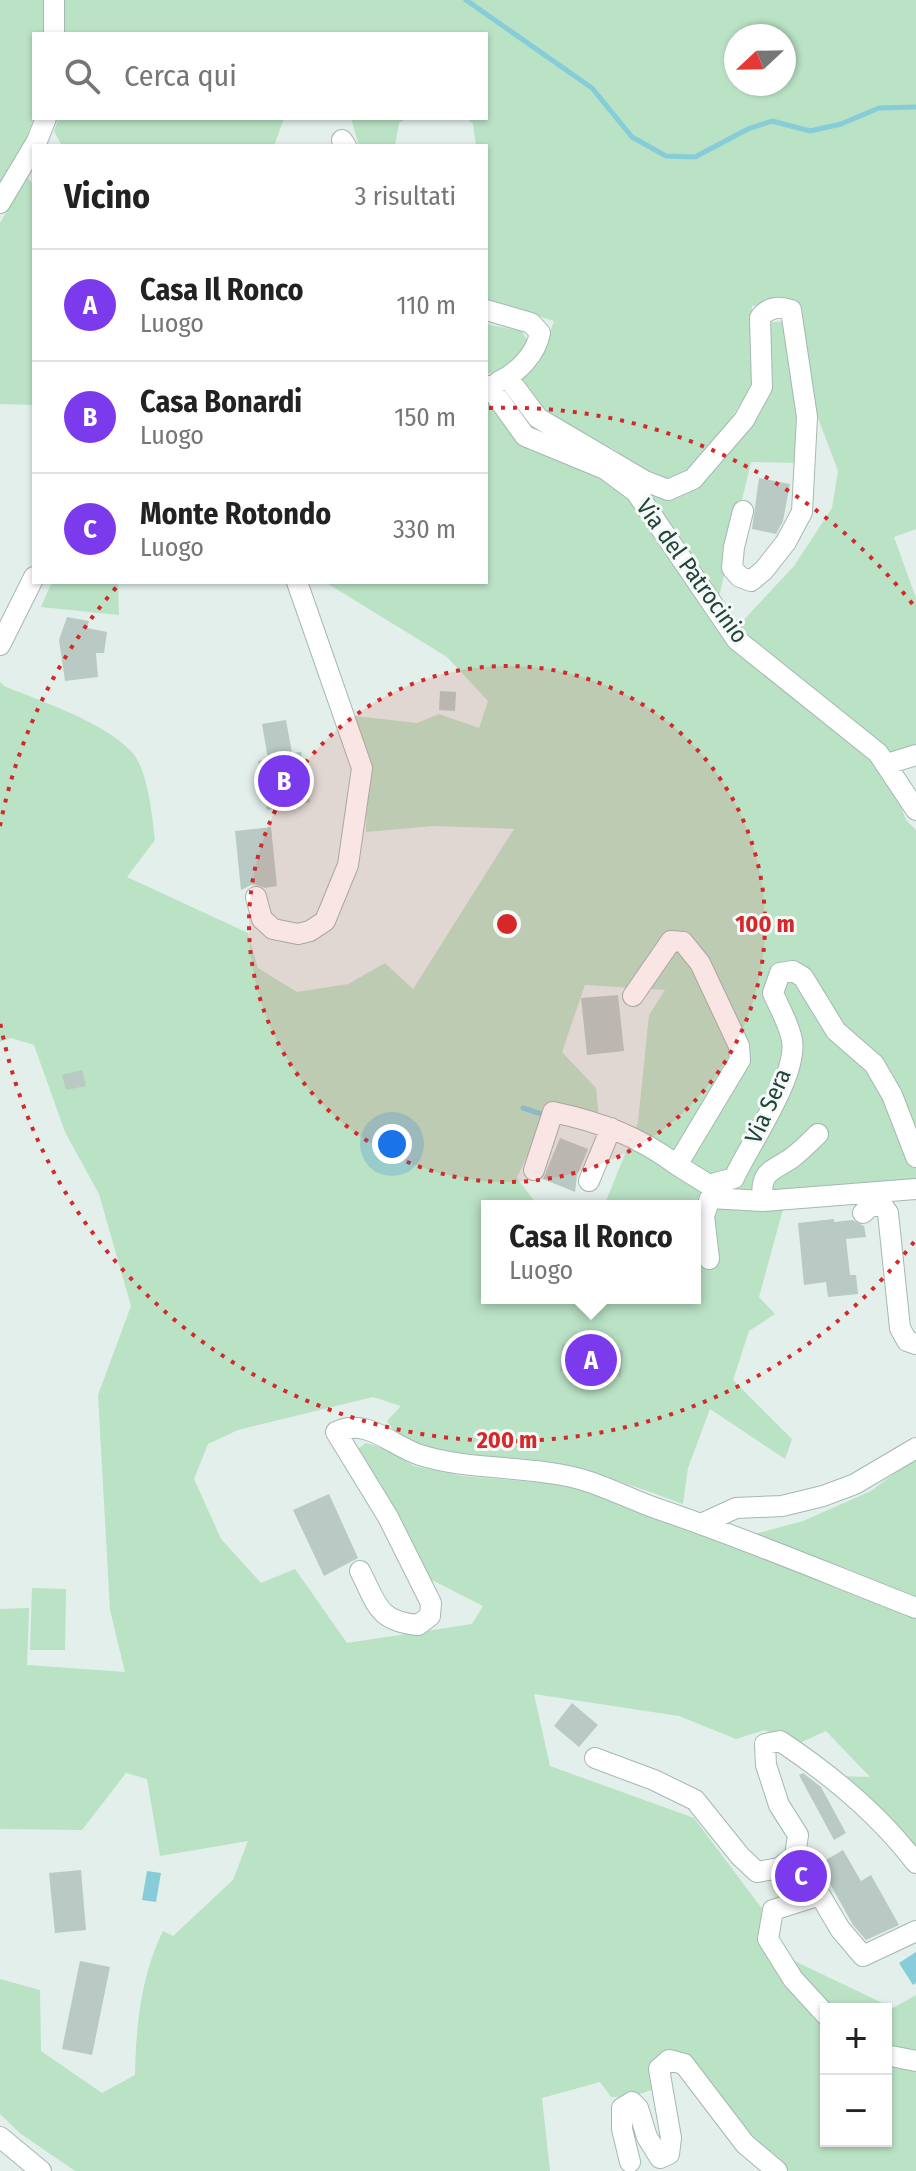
<!DOCTYPE html>
<html lang="it">
<meta charset="utf-8">
<style>
body{margin:0;font-family:"Fira Sans Condensed",sans-serif;background:#f6f6f6;color:#222}
.controls{position:absolute;right:24px;bottom:24px;display:grid;overflow:hidden;border-radius:0px;box-shadow:0 2px 6px #0004}
.controls button{width:72px;height:72px;display:grid;place-items:center;padding:0;border:0;border-bottom:2px solid #e0e0e0;background:#fff;color:#222;font:40px sans-serif}
.compass{position:absolute;left:724px;top:24px;width:72px;height:72px;border-radius:50%;background:#fff;box-shadow:0 2px 6px #0004;rotate:248deg}
.you{position:absolute;left:392px;top:1144px;width:28px;height:28px;margin:-20px;border:6px solid #fff;border-radius:50%;background:#1a73e8;box-shadow:0 0 0 12px #1a73e833}
.badge{display:grid;place-items:center;width:52px;height:52px;border-radius:50%;background:#7c3aed;color:#fff;font-size:26px;font-weight:700}
.pin{position:absolute;translate:-50% -50%;border:4px solid #fff;box-shadow:0 2px 8px #0006}
.popup{position:absolute;left:481px;top:1200px;width:220px;height:104px;box-sizing:border-box;display:grid;place-content:center;border-radius:0px;background:#fff;filter:drop-shadow(0 2px 6px #0005);font-size:26px;white-space:nowrap;color:#767676}
.popup b{font-size:30px;color:#222}
.popup::after{content:'';position:absolute;left:50%;top:100%;margin-left:-16px;border:16px solid transparent;border-top-color:#fff}
.list{margin:0;padding:0;list-style:none}
h2{display:flex;justify-content:space-between;align-items:center;height:104px;margin:0;padding:0 32px;font-size:34px}
h2 small{font-size:26px;font-weight:400;color:#767676}
.list li{display:grid;grid-template-columns:52px 1fr auto;gap:24px;align-items:center;box-sizing:border-box;height:112px;padding:0 32px;border-top:2px solid #e0e0e0}
.list b{display:block;font-size:30px;white-space:nowrap}
.list p{margin:0;font-size:26px;white-space:nowrap;color:#767676}
.list em{font-size:26px;font-style:normal;color:#767676}
.icon{flex:none;width:44px;height:44px;fill:none;stroke:currentColor;stroke-width:2;stroke-linecap:round;stroke-linejoin:round}
.map{position:relative;flex:none;width:916px;height:2171px;overflow:hidden}
.search{position:absolute;background:#fff;box-shadow:0 2px 6px #0004;left:32px;top:32px;width:456px;height:88px;display:flex;align-items:center;gap:20px;box-sizing:border-box;padding:0 28px;border-radius:0px;color:#767676;font-size:30px}
.panel{position:absolute;background:#fff;box-shadow:0 2px 6px #0004;left:32px;top:144px;width:456px;height:440px;border-radius:0px}
.map>svg:first-child{display:block}
.green{fill:#bae2c5;fill-rule:evenodd}
.water{fill:#86ccd9}
.lines{fill:none;stroke-linecap:round;stroke-linejoin:round}
.stream{stroke:#86ccd9;stroke-width:5}
.building{fill:#b8cac3}
.minor-casing{stroke:#a5b8b2;stroke-width:22}
.minor{stroke:#fff;stroke-width:20}
.ring{fill:none;stroke:#d62828;stroke-width:4;stroke-dasharray:4 8}
.labels{text-anchor:middle;stroke-width:6;stroke-linejoin:round;paint-order:stroke}
.street-label{font-size:24px;fill:#21433a;stroke:#f5faf8}
.centre{fill:#d62828;stroke:#f5faf8;stroke-width:4}
.ring-label{font-size:24px;text-anchor:middle;font-weight:bold;fill:#d62828;stroke:#f5faf8;stroke-width:6;stroke-linejoin:round;paint-order:stroke}
</style>
<div class="map">
<svg width="916" height="2171" viewBox="0 0 916 2171">
<rect width="100%" height="100%" fill="#e3efea"/>
<path class="green" d="M0,0H43V34H34V117L26,139L0,183Z
M61,0H916V529L894,537L916,598V750L884,760L906,820L916,830V1186L785,1202L759,1297L775,1314L749,1331L733,1380L792,1439L785,1459L710,1409L688,1468L683,1504C642,1489 602,1474 560,1466C512,1457 416,1468 387,1421L401,1406L373,1397L238,1430L208,1444L194,1479L221,1539L261,1583L295,1569L347,1643L472,1624L483,1606L430,1579L355,1451L366,1443L383,1448L414,1466L462,1476L558,1484L599,1494L916,1616V1848L833,1776L870,1777L826,1731L795,1745L765,1730L736,1739L679,1716L534,1694L550,1766L694,1818L763,1910L784,1956L893,2008L916,1995V2171H784L745,2140L698,2066L680,2065C657,2091 646,2096 611,2097L600,2082L542,2098L550,2171H75L21,2134L0,2114V1979L40,1990L41,2051L102,2093L135,2075C136,2025 141,1976 163,1931L173,1936L233,1880L248,1841L160,1856L147,1779L126,1773L82,1830L0,1829V1609L29,1608L27,1665L125,1672L110,1610L98,1395L131,1306L99,1194L65,1132L34,1045L11,1038L0,1042V682L4,686C41,701 103,722 131,751C148,769 152,815 155,840L127,877L248,933L258,968L297,992L348,984L385,963L413,989L514,829L433,826L366,832L367,764L355,716L417,723L439,714L479,728L488,701L447,657L325,582H486V394L511,398L529,420L584,446L653,495L673,493L769,389L765,323L786,321L801,463L751,462L719,597L739,625L794,566L832,508L838,471L809,394L797,300L752,306V386L725,428L687,472L669,480L651,476L612,448L550,420L518,382L540,361L554,321L486,300V146H476L473,124L466,118H486V34H62ZM736,36H784V84H736ZM585,985L665,990L649,1015L638,1122L604,1206H695V1298H487V1206H538L517,1178L541,1124L599,1119L596,1088L562,1052ZM826,2009H886V2141H826Z
M59,118H284L274,146H62L54,131Z
M351,118H407L399,123L395,146H359Z
M27,177L34,185V405L0,404V223Z
M486,324L522,331L528,342V353L501,370L486,374Z
M52,582H118L119,615L41,607Z
M916,1457V1602L751,1535L803,1521L871,1491Z
M32,1588L66,1589L65,1650H30Z"/>
<path class="water" d="M147,1871L161,1873L156,1902L142,1900Z
M916,1952V1983L913,1985L899,1963Z"/>
<g class="lines">
<path class="stream" d="M466,0L592,88L632,137L666,156L695,157L748,129L772,121L810,131L841,124L879,108L916,107
M523,1108L548,1116"/>
</g>
<path class="building" d="M759,478L790,484L783,521L776,534L752,529Z
M67,617L89,621L87,628L107,632L104,653H96L98,677L65,681L59,640Z
M440,691L456,692L455,711L439,710Z
M286,720L292,753L301,752L310,802L267,810L258,761L268,759L262,724Z
M271,827L277,886L265,888L253,884L241,890L235,831Z
M618,995L624,1051L587,1055L581,998Z
M82,1070L86,1086L66,1090L62,1075Z
M560,1138L588,1149L577,1176L575,1192L543,1179Z
M834,1219V1222L852,1220L864,1226L866,1237L846,1239L850,1275H856L858,1294L828,1297L826,1282L804,1285L798,1223Z
M562,1344L623,1350L621,1377L560,1371Z
M329,1494L358,1558L324,1576L293,1510Z
M572,1703L598,1725L579,1747L554,1726Z
M803,1773L821,1787L846,1833L834,1840L799,1775Z
M843,1850L861,1881L871,1875L899,1925L866,1940L853,1925L819,1864Z
M81,1870L86,1930L55,1933L49,1873Z
M80,1961L110,1967L92,2055L62,2049Z"/>
<g class="lines">
<defs>
<path id="minor" d="M54,34V0
M342,140L346,146
M0,203L37,141L46,118
M486,310L531,323L540,333C536,354 518,373 498,382
M508,378L538,418L645,481L668,490L693,479L744,420L762,387L760,318C768,307 779,306 791,310L807,417L802,512L786,542L764,570L751,581L740,577L732,568L734,547L743,511
M489,386L525,436L605,469L636,492L737,640L878,753L916,810
M0,645L34,577
M887,764L916,755
M256,897L262,919L273,929L298,934L310,931L325,921L348,865L362,768L297,582
M633,996L671,941L683,942L700,963L739,1046L740,1060L677,1165L709,1185L734,1178C749,1145 798,1076 792,1040C789,1024 779,1007 773,993L780,973L793,971L803,977L836,1031L874,1064L892,1095L916,1157
M534,1170L553,1112C600,1122 638,1136 677,1165
M589,1181L611,1128
M763,1201C759,1170 772,1172 793,1157C802,1150 810,1142 818,1134
M863,1213L871,1206H883L888,1213L900,1328L907,1341L916,1344
M709,1259L704,1216L710,1198L763,1201L916,1189
M703,1523L736,1508L782,1506L823,1496L855,1484L916,1448
M360,1571C377,1604 377,1621 418,1625L430,1616L431,1603L388,1517L336,1432C367,1417 392,1446 420,1455C471,1471 525,1465 576,1478C605,1485 633,1501 661,1510C747,1539 831,1575 916,1608
M595,1758L654,1780L695,1800L740,1856L757,1872L779,1868L795,1856L798,1835L779,1805L766,1765L765,1744L780,1741C830,1774 880,1816 916,1863
M826,2015L793,1979L768,1939L773,1910L820,1895L840,1929L863,1956L916,1931
M886,2055L916,2061
M0,2137L41,2171
M630,2162L622,2129V2108L632,2102L638,2108L647,2137L660,2158L669,2154L671,2138L659,2069L669,2060L684,2064L745,2144L777,2171"/>
</defs>
<use href="#minor" class="minor-casing"/>
<use href="#minor" class="minor"/>
</g>
<circle cx="507" cy="924" r="258" fill="#d62828" fill-opacity=".12"/>
<g class="ring">
<circle cx="507" cy="924" r="258"/>
<path d="M914 1242A516 516 0 0 1 0 1022M0 826A516 516 0 0 1 121 582M489 408A516 516 0 0 1 914 606"/>
</g>
<g class="labels">
<g class="street-label">
<text transform="translate(692 571) rotate(54)" y="8">Via del Patrocinio</text>
<text transform="translate(768 1106) rotate(-66)" y="8">Via Sera</text>
</g>
</g>
<circle cx="507" cy="924" r="12" class="centre"/>
<g class="ring-label">
<text x="765" y="932">100 m</text>
<text x="507" y="1448">200 m</text>
</g>
</svg>
<div class="controls">
<button>+</button>
<button>−</button>
</div>
<svg class="compass" viewBox="-18 -18 36 36"><path d="M0-13l5 13h-10z" fill="#e53935"/><path d="M0 13l5-13h-10z" fill="#767676"/></svg>
<div class="you"></div>
<div class="pin badge" style="left:591px;top:1360px">A</div>
<div class="popup"><b>Casa Il Ronco</b>Luogo</div>
<div class="pin badge" style="left:284px;top:781px">B</div>
<div class="pin badge" style="left:801px;top:1876px">C</div>
<div class="search"><svg class="icon" aria-label="search" viewBox="0 0 24 24"><circle cx="10" cy="10" r="6"/><path d="M15 15l6 6"/></svg>Cerca qui</div>
<section class="panel">
<h2>Vicino<small>3 risultati</small></h2>
<ul class="list">
<li><span class="badge">A</span><div><b>Casa Il Ronco</b><p>Luogo</p></div><em>110 m</em></li>
<li><span class="badge">B</span><div><b>Casa Bonardi</b><p>Luogo</p></div><em>150 m</em></li>
<li><span class="badge">C</span><div><b>Monte Rotondo</b><p>Luogo</p></div><em>330 m</em></li>
</ul>
</section>
</div>
